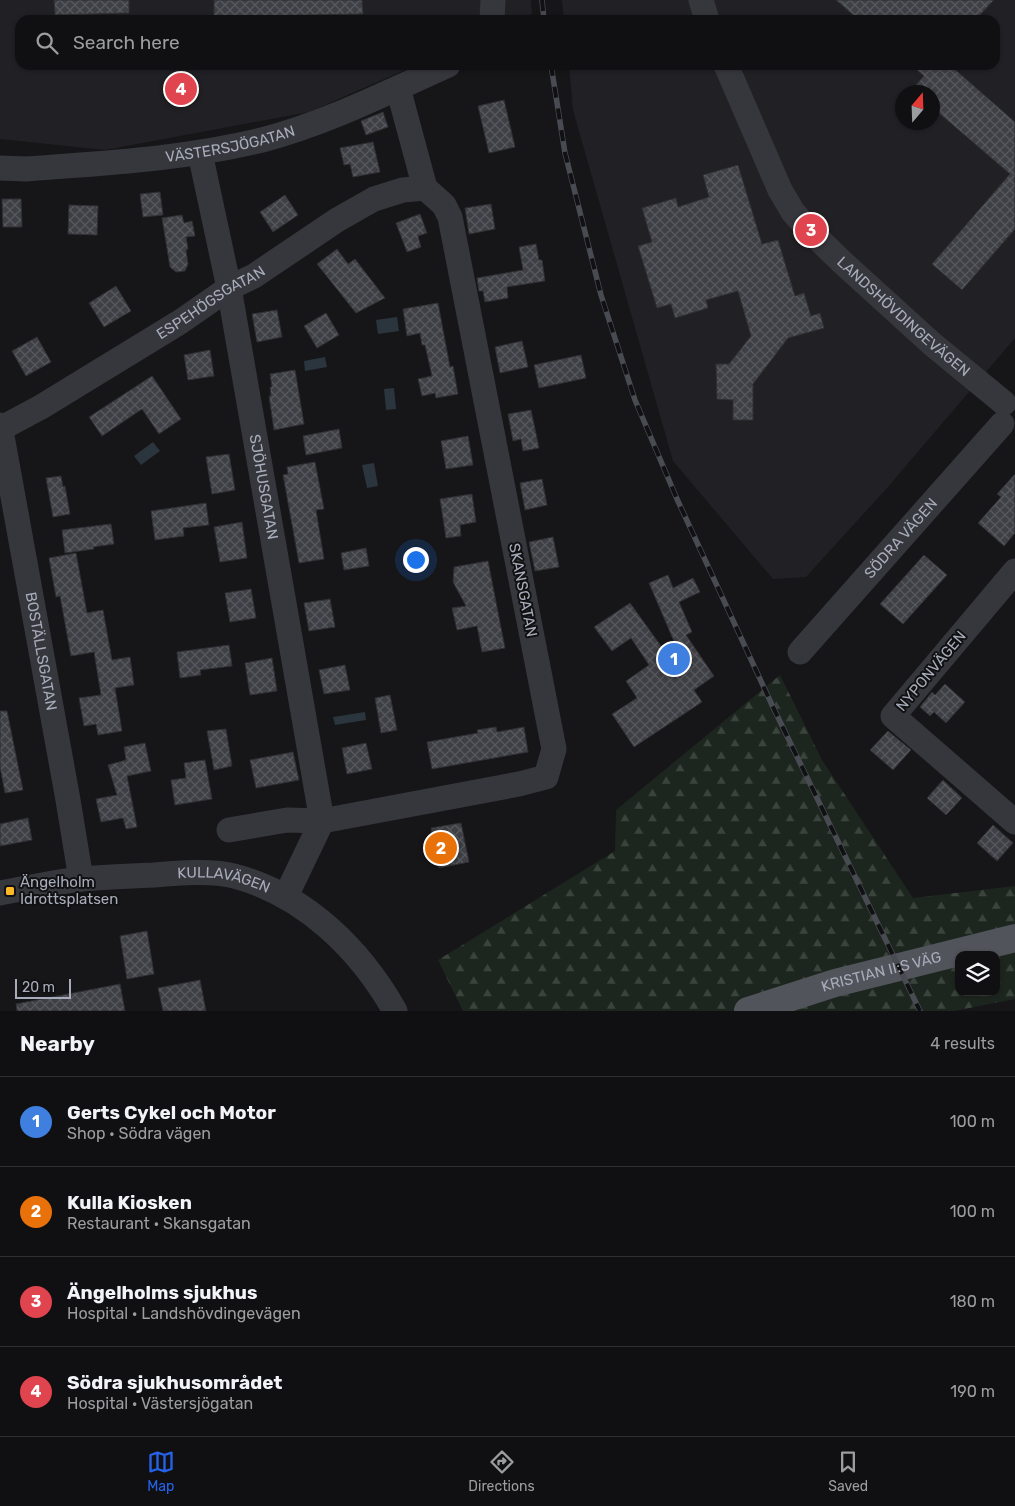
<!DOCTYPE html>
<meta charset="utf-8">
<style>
body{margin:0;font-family:Rubik,sans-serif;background:#19191b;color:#f1f3f6}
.controls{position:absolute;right:15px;bottom:15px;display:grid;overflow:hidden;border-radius:10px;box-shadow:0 1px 4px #0004}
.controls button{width:45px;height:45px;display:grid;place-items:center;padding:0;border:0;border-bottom:1px solid #303032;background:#101012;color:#f1f3f6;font:25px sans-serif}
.compass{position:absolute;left:895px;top:85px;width:45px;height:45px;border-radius:50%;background:#101012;box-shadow:0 1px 4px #0004;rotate:19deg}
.scale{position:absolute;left:15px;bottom:12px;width:56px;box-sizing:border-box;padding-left:5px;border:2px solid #a6acb9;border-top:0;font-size:14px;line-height:18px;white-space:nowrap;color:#a6acb9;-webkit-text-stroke:4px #111113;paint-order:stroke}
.you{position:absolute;left:415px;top:559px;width:18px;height:18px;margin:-12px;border:4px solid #fff;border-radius:50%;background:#1a73e8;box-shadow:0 0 0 8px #1a73e833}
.badge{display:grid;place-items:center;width:32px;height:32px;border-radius:50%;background:#2563eb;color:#fff;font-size:16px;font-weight:700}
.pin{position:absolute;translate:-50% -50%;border:2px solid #fff;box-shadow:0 1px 5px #0006}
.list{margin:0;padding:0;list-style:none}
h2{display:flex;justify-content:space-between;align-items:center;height:65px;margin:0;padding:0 20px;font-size:21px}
h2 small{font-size:16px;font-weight:400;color:#9c9d9f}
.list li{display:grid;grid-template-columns:32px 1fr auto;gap:15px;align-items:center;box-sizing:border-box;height:90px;padding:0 20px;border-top:1px solid #303032}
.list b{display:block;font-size:19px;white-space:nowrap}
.list p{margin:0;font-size:16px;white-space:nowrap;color:#9c9d9f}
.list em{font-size:16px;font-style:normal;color:#9c9d9f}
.icon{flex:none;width:28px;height:28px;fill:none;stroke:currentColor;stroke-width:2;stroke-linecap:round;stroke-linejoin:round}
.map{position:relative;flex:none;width:1015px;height:1011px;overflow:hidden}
.search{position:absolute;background:#101012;box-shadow:0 1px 4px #0004;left:15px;right:15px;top:15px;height:55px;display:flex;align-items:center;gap:12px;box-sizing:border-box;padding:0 18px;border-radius:15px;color:#9c9d9f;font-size:19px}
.sheet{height:425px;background:#101012}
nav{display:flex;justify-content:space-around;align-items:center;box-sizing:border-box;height:70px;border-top:1px solid #303032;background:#101012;font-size:14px;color:#9c9d9f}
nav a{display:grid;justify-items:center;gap:2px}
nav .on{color:#2563eb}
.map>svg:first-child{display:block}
.built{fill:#212125;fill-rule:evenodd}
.forest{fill:url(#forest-firs);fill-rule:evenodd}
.water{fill:#2a353d}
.building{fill:url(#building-cross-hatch);stroke:#2f2f34}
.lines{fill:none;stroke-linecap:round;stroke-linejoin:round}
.minor{stroke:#36373d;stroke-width:25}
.major{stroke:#52545c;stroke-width:28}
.rail-casing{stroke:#494b52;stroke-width:5.5}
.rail{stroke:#111113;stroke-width:4;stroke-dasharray:11;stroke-linecap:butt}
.poi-dot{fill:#ffb826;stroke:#111113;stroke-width:2}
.labels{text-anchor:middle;stroke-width:4;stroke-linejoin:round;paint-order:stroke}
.street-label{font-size:15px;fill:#a6acb9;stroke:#111113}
.poi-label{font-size:15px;fill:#a6acb9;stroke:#111113;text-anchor:start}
</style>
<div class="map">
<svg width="1015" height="1011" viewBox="0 0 1015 1011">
<defs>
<pattern id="forest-firs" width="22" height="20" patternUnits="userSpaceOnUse" patternTransform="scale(1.25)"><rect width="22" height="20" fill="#1d261e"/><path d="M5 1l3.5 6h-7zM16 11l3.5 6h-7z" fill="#3b433d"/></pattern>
<pattern id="building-cross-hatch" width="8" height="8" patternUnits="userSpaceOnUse" patternTransform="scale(1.25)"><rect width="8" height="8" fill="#3f4045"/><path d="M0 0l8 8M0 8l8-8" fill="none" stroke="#58595e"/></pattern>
</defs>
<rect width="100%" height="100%" fill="#161618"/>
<path class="built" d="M0,0H531L532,14L518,20H20V65H416L309,112L105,150L0,139Z
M562,0H1015V338L887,488L806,577L773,579L673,461L573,110L569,65H995V20H564ZM902,92H932V122H902Z"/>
<path class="forest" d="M780,675L822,760L913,898L1015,886V999L954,1011H463L438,960L615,851L616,810ZM959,955H996V992H959Z"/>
<path class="water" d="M397,317L399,331L378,334L376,320Z
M325,357L327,367L305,371L304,361Z
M394,388L396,409L386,410L384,389Z
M153,442L160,451L141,465L134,456Z
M374,463L378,486L367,488L362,465Z
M365,712L366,720L335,725L333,717Z"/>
<path class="building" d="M54,0H129V13L55,15Z
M214,0H362L363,14L214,17Z
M836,0H994L975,20H859Z
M911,65H950L1015,122V229L962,290L932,264L1010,174L932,107V92H923L915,86L924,76Z
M504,100L515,147L489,153L478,106Z
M383,112L388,127L366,135L361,121Z
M373,142L380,172L353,177L350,164L344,165L340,148Z
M738,165L762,244L778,240L795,296L804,293L811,316L820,313L824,328L788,338L753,384V420H733V400L717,399L716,364H729L751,336L738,291L706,300L708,308L675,318L671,304L657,308L638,246L652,242L642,208L676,198L678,207L709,197L703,175Z
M160,192L163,215L143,217L140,194Z
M285,195L298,215L273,232L260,212Z
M2,199H21L22,227H3Z
M491,204L495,229L469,234L465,208Z
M69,205L98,206L97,235L68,234Z
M420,214L427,233L418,236L421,247L407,252L396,223Z
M182,215L184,223L192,221L195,236L186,237L188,249L186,250L188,264L185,271L176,272L170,267L162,218Z
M536,244L539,260H542L545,281L507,287L508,298L485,302L483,291H479L477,278L523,270L519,247Z
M337,249L348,264L355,259L385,298L356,313L317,264Z
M116,286L131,311L104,327L89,303Z
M438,303L450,367L453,366L458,394L436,398L435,393L422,396L418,379L432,376L425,345H422L420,333L407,336L403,309Z
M277,310L282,337L257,342L252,314Z
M326,313L339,335L317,348L304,326Z
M37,337L51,362L26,376L12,351Z
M522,341L528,367L500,373L495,347Z
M210,350L214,376L188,380L184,355Z
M581,355L586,378L539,388L534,365Z
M295,370L304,424L274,430L269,396H271L270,387H272L270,374Z
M152,376L181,419L159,434L142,409L102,436L89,417Z
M531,410L539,448L523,451L521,439L513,441L508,414Z
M339,429L342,448L306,455L303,436Z
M468,436L473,465L446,469L441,441Z
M229,454L235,490L212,494L206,457Z
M315,462L324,509L316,510L324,559L299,563L283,475L288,474L287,467Z
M1015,474V533L1004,546L978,523L1001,497L997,494Z
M61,476L63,487L65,486L70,514L53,517L46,478Z
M542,479L547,505L525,510L520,483Z
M472,494L476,522L460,525L461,536L446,538L440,499Z
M206,503L209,525L183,528L184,536L155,540L151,511Z
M242,522L247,558L220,562L214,527Z
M111,524L114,544L93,547L94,549L65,553L62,530Z
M553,537L559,567L535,571L529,542Z
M366,548L369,566L344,570L341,553Z
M76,553L87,613L103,610L112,660L130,657L134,685L115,688L122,731L98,735L96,724L84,726L79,698L101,695L94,652L71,656L60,596L56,597L49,558Z
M924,555L947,575L903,624L880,604Z
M488,561L505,648L482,652L477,626L457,630L452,608L466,606L453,582L454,567Z
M668,575L673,588L693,578L700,592L679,602L692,632L686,635L714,676L694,690L702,702L634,747L612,714L637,698L626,681L649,665L631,638L612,651L594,627L630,603L679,671L685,667L649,583Z
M251,589L256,618L230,622L225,593Z
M330,599L335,627L309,631L304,603Z
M229,645L232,666L200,670L201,675L180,678L177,652Z
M272,658L277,691L250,695L245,663Z
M345,665L350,690L324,694L319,670Z
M945,684L965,702L946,723L934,712L930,716L920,707L932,692L935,695Z
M390,695L397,730L381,733L375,698Z
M0,711H7L23,790L5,793L0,767Z
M496,727L497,732L524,727L528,752L432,769L427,742L478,733L477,730Z
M226,729L232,766L214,770L207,731Z
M888,731L911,750L893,770L870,750Z
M145,743L151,771L127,776L137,827L126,829L123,818L101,822L96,799L117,795L108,765L126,760L124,747Z
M366,743L372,769L347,774L342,748Z
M293,752L299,780L256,788L250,760Z
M205,760L212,799L175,805L171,780L186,778L184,763Z
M943,780L962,798L946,815L927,798Z
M28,818L32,840L0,846V824Z
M461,823L469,862L439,868L431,828Z
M993,825L1013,843L997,861L977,843Z
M147,931L154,974L127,979L120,936Z
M200,980L206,1011H163L158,988Z
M120,984L125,1011H17L16,1004Z"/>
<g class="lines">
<g class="minor">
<path d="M701,0L707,20"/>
<path d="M492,20L493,0"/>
<path id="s1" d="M726,65L780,190L793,212L808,229L842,262L931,343L1004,403"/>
<path d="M398,88L425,188"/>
<path id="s2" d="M200,153L229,288L322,821L287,820L229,830"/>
<path id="s3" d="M0,168L26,169C105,163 185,159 262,140C327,123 388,92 448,65"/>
<path id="s4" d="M0,425L68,800L81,879"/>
<path id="s5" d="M0,429L41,407L180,322L229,288L254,276L337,220L374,199L403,190L425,188"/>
<path d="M1015,571L893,716L1015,822"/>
<path id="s6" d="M800,652L1002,424"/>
<path id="s7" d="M0,893C27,888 55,882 82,879C106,877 130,876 154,875C177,873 212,870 234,876C304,894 360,949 395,1011"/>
<path d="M286,896L322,821L519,784L546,777L554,749L450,217L444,205L425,188"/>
</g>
<path class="major" id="s8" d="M748,1011L835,983L1015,938"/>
<defs>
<path id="rail" d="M542,0L544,20
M551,65L565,153L601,295L635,400L677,499L772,705L920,1011"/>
</defs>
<use href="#rail" class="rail-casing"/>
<use href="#rail" class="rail"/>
</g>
<rect class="poi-dot" x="5" y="886" width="10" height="10" rx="2.5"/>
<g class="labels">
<g class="street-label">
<text dy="5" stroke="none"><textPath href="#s3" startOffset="232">VÄSTERSJÖGATAN</textPath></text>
<text dy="5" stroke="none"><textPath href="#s5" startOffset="246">ESPEHÖGSGATAN</textPath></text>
<text dy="5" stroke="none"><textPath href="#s1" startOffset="314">LANDSHÖVDINGEVÄGEN</textPath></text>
<text dy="5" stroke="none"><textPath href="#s2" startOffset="340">SJÖHUSGATAN</textPath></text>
<text dy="5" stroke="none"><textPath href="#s6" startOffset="152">SÖDRA VÄGEN</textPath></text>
<text transform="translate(523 590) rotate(79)" y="5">SKANSGATAN</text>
<text dy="5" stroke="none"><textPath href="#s4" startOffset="230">BOSTÄLLSGATAN</textPath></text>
<text transform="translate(931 671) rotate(-50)" y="5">NYPONVÄGEN</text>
<text dy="5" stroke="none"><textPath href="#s7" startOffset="226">KULLAVÄGEN</textPath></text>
<text dy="5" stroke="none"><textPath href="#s8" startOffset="139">KRISTIAN II:S VÄG</textPath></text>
</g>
<g class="poi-label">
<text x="20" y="887">Ängelholm<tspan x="20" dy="17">Idrottsplatsen</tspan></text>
</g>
</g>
</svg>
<div class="controls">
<button><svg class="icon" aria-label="layers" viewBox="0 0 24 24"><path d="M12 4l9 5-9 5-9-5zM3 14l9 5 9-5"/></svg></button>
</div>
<svg class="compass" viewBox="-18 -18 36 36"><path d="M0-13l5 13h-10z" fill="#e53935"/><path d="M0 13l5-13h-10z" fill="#9c9d9f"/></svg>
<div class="scale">20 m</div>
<div class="you"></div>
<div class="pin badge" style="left:674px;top:659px;background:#3f7fe0">1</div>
<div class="pin badge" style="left:441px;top:848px;background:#e8710a">2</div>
<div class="pin badge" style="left:811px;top:230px;background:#e0444e">3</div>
<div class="pin badge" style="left:181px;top:89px;background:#e0444e">4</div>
<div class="search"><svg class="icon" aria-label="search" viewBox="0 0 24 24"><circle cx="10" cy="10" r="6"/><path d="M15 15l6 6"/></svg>Search here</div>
</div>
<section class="sheet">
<h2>Nearby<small>4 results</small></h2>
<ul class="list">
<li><span class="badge" style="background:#3f7fe0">1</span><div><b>Gerts Cykel och Motor</b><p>Shop · Södra vägen</p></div><em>100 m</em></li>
<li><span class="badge" style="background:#e8710a">2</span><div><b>Kulla Kiosken</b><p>Restaurant · Skansgatan</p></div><em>100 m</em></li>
<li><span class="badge" style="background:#e0444e">3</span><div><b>Ängelholms sjukhus</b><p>Hospital · Landshövdingevägen</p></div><em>180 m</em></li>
<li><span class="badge" style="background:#e0444e">4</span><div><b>Södra sjukhusområdet</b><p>Hospital · Västersjögatan</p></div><em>190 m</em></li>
</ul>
</section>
<nav>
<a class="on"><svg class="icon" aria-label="map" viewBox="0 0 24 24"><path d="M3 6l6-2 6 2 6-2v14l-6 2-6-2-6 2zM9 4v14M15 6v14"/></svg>Map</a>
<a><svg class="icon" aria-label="directions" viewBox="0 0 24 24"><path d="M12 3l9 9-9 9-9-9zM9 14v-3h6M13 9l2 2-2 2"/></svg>Directions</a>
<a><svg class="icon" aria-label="saved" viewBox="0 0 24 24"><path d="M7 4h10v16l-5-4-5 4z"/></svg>Saved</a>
</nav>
